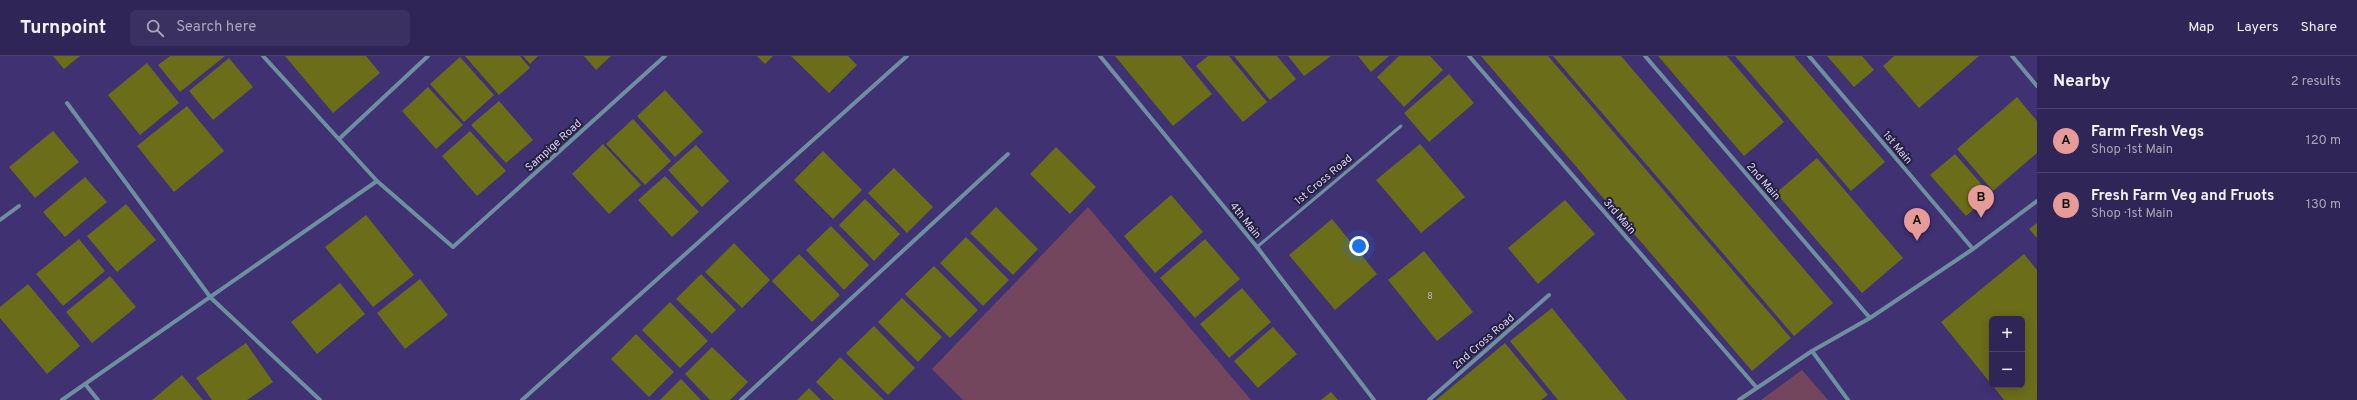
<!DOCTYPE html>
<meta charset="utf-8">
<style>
body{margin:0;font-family:Overpass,sans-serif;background:#3b3160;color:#f1f3f6}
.controls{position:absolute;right:12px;bottom:12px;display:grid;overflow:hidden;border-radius:6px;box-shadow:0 2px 10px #0003}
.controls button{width:36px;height:36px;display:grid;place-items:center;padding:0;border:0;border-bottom:1px solid #4a426c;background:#2f2556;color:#f1f3f6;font:20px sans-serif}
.you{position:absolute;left:1359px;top:190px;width:14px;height:14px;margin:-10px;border:3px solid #fff;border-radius:50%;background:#1a73e8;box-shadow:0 0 0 6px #1a73e833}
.badge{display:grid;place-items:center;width:26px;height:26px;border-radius:50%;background:#e69b98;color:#111;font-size:13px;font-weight:700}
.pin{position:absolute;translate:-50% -33px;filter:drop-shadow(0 1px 2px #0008)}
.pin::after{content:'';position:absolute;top:21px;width:14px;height:12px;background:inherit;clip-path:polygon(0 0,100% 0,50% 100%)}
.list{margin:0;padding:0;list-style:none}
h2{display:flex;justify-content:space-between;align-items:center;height:52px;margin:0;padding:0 16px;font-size:17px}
h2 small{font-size:13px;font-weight:400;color:#a7a5b9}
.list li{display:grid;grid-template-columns:26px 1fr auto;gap:12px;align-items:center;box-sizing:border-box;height:64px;padding:0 16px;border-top:1px solid #4a426c}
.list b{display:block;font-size:15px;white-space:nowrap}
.list p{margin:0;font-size:13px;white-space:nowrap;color:#a7a5b9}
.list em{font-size:13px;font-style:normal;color:#a7a5b9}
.icon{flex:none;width:22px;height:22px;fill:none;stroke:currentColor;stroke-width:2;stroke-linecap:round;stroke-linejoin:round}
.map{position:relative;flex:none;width:2037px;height:344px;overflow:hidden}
header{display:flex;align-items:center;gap:24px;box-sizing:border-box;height:56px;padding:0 20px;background:#2f2556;border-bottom:1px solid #4a426c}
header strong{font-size:19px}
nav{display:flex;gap:22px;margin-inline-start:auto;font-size:14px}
.search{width:280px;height:36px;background:#3b3160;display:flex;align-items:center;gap:10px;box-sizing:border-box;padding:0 14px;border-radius:6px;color:#a7a5b9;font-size:15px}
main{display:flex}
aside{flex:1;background:#2f2556}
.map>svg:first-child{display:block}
.green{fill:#74465d}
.building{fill:#6c6d19}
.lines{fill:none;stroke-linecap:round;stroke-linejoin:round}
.lane{stroke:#6d8fa0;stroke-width:3}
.street{stroke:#6d8fa0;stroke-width:4}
.labels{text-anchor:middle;stroke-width:4;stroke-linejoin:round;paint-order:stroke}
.number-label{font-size:9px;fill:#bcbac2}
.street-label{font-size:11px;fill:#d7d3fa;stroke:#25203d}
</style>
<header>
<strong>Turnpoint</strong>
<div class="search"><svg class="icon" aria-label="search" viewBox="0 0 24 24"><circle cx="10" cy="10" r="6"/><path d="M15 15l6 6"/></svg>Search here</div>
<nav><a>Map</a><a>Layers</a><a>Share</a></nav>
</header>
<main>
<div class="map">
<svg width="2037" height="344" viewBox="0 0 2037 344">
<rect width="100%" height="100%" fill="#3f3172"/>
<path class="green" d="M1088,151L1251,344H963L932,313Z
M1802,314L1828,344H1761Z"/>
<path class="building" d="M53,0H80L64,13Z
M170,0H225L180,36L158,9Z
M285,0H366L380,17L333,57Z
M465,0H520L530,12L499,39Z
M523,0H538L530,8Z
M584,0H611L596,14Z
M757,0H773L765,8Z
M791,0H848L857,9L829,37Z
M1115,0H1181L1212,38L1173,70Z
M1208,0H1229L1267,46L1243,66L1196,10Z
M1234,0H1277L1296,23L1270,44Z
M1288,0H1331L1304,20Z
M1358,0H1389L1371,16Z
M1399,0H1430L1443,14L1404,51L1377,21Z
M1481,0H1548L1791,282L1752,315Z
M1553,0H1621L1833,247L1794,280Z
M1658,0H1727L1784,66L1744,100Z
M1735,0H1794L1885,106L1851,135Z
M1827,0H1862L1874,14L1854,31Z
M1894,0H1979L1919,52L1883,10Z
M460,1L494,39L464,66L430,28Z
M229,2L253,31L213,64L189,35Z
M147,7L179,47L140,79L108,39Z
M1449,18L1474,47L1429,86L1404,57Z
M428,31L463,69L436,93L402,55Z
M665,34L703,76L675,101L637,60Z
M2017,41L2037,65V97L1993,135L1957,93Z
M499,45L533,84L506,107L471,69Z
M187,50L224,95L174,136L137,90Z
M633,63L671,105L645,129L606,88Z
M53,75L79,106L35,142L9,111Z
M470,75L506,115L477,140L442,100Z
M603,88L641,129L609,158L572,118Z
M1420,88L1465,141L1421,177L1376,124Z
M696,89L729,125L702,151L668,114Z
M1056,91L1096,131L1070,158L1030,118Z
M823,95L862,134L833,163L794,124Z
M1955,98L1991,139L1966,160L1930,119Z
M1817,102L1903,202L1862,237L1776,137Z
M894,112L933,151L907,177L868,137Z
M665,120L699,156L672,181L638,144Z
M85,121L107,146L65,181L43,156Z
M1171,139L1203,176L1155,217L1124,180Z
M865,143L900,178L874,205L839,169Z
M1565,144L1595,178L1538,228L1508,192Z
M126,148L156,184L117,216L87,180Z
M996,151L1038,193L1013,219L970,177Z
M366,159L414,219L373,251L325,191Z
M1332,163L1377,218L1335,254L1289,199Z
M2037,167V182L2029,173Z
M831,170L869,209L844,234L806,194Z
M966,181L1009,224L983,250L940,207Z
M79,183L105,215L63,250L36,218Z
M1205,183L1240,223L1195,262L1160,222Z
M734,187L770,224L742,252L705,216Z
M1424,195L1473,256L1437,285L1388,224Z
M799,198L840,239L812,266L772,225Z
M2024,198L2037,214V344H2004L1992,329H2022V263H1992V329L1941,266Z
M934,210L978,254L950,282L905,238Z
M701,218L736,254L712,278L676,243Z
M110,220L136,251L92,287L66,256Z
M420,223L448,259L405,293L377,257Z
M340,227L365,258L317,298L291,266Z
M28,228L80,290L47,318L0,262V251Z
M1242,232L1271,266L1229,302L1200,268Z
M902,242L942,281L918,306L878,266Z
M670,246L708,285L680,312L642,274Z
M1552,252L1578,284L1627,344H1558L1510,285Z
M874,270L915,312L888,339L846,297Z
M1273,271L1297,298L1258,332L1234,305Z
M636,278L674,316L649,341L611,303Z
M246,287L273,326L247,344H212L196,322Z
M1505,287L1548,339L1541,344H1436Z
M712,291L748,326L730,344H710L685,318Z
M840,301L884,344H834L816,326Z
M182,319L203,344H152Z
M681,323L701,344H660Z
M809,332L821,344H797Z
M1331,336L1338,344H1321Z"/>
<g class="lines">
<path class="lane" d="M1257,191L1401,70"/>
<path class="street" d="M263,0L377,125L453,191L665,0
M1100,0L1257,191L1374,344
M1469,0L1757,332
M1645,0L1870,262
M1809,0L1973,193
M2012,0L2037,30
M67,47L211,242L320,344
M339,83L428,0
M0,164L19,150
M1812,295L1848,344
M85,328L98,344
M62,344L377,125
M522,344L907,0
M741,344L1008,98
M1429,344L1549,239
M1739,344L1812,295L1870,262L1973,193L2037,145"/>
</g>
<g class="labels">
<g class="number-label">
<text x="1430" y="243">8</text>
</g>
<g class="street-label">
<text transform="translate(553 89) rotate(-42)" y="4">Sampige Road</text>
<text transform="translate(1898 91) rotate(50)" y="4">1st Main</text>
<text transform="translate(1323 123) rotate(-40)" y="4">1st Cross Road</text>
<text transform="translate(1764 125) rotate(49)" y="4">2nd Main</text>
<text transform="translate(1620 160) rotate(49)" y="4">3rd Main</text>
<text transform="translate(1246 164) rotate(51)" y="4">4th Main</text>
<text transform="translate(1483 285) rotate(-41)" y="4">2nd Cross Road</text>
</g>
</g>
</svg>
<div class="controls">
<button>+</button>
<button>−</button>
</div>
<div class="you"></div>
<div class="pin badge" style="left:1917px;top:185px">A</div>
<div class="pin badge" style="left:1981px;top:162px">B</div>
</div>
<aside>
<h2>Nearby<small>2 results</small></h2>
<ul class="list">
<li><span class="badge">A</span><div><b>Farm Fresh Vegs</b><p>Shop · 1st Main</p></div><em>120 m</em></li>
<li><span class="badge">B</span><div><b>Fresh Farm Veg and Fruots</b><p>Shop · 1st Main</p></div><em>130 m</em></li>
</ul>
</aside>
</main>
